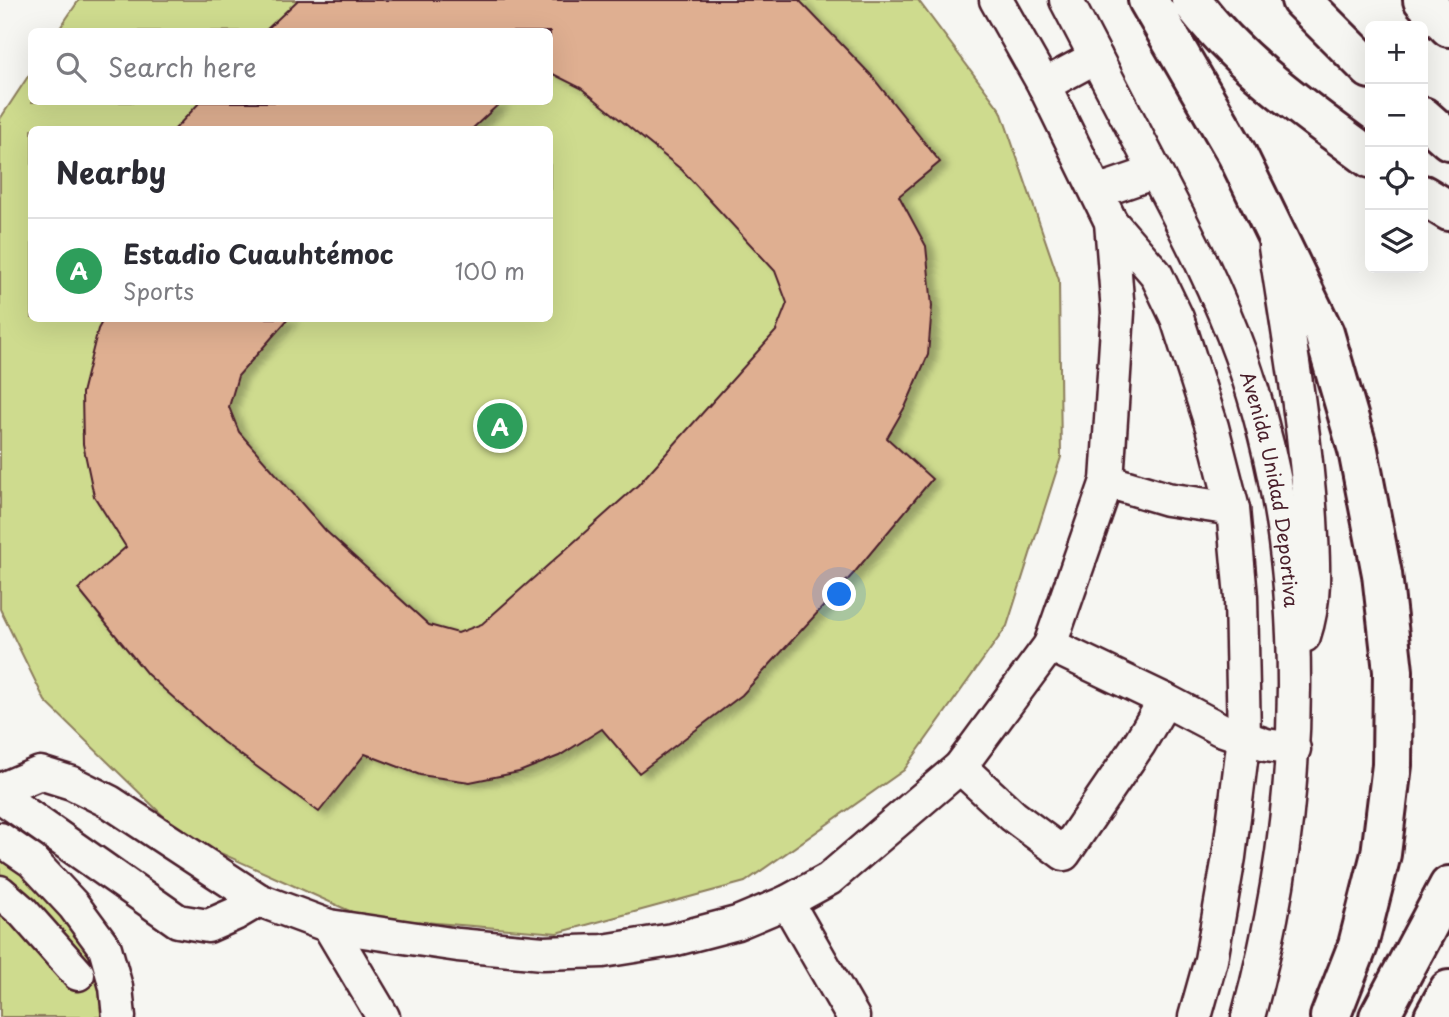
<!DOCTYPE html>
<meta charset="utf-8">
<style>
body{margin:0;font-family:"Playpen Sans",sans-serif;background:#f2f2f3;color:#2b2b33}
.controls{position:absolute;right:21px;top:21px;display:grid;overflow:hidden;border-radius:10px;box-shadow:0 7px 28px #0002}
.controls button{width:63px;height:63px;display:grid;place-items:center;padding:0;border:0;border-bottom:2px solid #e1e1e2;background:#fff;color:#2b2b33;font:35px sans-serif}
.you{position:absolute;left:840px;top:595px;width:24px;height:24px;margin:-18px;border:5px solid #fff;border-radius:50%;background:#1a73e8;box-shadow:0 0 0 10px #1a73e833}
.badge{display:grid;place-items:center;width:46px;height:46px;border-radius:50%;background:#1f6fb2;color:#fff;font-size:23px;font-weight:700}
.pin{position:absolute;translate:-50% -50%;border:4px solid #fff;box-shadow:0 2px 7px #0006}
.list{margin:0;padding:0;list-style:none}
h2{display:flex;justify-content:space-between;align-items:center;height:91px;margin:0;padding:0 28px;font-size:30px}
h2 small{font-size:23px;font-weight:400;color:#7c7c81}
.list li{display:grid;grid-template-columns:46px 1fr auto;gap:21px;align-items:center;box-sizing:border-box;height:105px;padding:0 28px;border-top:2px solid #e1e1e2}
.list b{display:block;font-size:26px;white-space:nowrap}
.list p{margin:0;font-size:23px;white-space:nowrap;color:#7c7c81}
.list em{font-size:23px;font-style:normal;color:#7c7c81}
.icon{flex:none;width:38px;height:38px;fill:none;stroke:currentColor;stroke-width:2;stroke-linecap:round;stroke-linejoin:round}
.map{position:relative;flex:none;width:1449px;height:1017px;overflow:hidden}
.search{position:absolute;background:#fff;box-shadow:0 7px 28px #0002;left:28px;top:28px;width:525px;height:77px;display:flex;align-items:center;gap:18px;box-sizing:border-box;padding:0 24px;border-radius:10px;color:#7c7c81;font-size:26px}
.panel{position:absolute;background:#fff;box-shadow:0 7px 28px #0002;left:28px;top:126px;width:525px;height:196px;border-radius:10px}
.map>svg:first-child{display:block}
.green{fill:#cedb8e;stroke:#8c7d5c;stroke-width:2;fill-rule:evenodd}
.building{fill:#dfaf91;stroke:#4a1f2b;stroke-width:2;filter:url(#shadow)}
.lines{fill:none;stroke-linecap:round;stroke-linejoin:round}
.minor-casing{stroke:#4a1f2b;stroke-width:37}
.major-casing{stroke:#4a1f2b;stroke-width:44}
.highway-casing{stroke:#4a1f2b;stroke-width:44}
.minor{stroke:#f6f6f2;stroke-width:32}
.major{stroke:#f6f6f2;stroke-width:38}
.highway{stroke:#f6f6f2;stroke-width:38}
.labels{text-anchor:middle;stroke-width:6;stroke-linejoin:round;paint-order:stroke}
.street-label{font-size:19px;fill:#4a1f2b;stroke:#f6f6f2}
</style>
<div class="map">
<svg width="1449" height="1017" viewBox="0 0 1449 1017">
<defs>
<filter id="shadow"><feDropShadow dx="8" dy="4.5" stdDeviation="3.5" flood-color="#0004"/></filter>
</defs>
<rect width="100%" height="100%" fill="#f6f6f2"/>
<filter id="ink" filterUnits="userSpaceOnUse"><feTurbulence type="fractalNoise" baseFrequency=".0143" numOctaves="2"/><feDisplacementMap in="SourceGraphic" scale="14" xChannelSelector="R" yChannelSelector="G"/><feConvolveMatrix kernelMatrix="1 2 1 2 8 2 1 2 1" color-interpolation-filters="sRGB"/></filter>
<g filter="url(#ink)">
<path class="green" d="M79,0H918L1001,111L1059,280L1061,457L1007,626L904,770L745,882L557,933L363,917L185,837L45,701L0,609V119L31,72L32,102H550V32L58,31ZM32,130H550V318H32Z
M0,853L35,882L103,967L108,1017H0Z"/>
<path class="building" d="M298,0H799L870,74L940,162L899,196L926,246L932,306L928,355L906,405L887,438L932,479L854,573L742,695L639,773L602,729L559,756L519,772L470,782L420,775L365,754L319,812L223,742L147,674L78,589L126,547L94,496L83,444L82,393L98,329L104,318H289L238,376L229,407L239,432L326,531L429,625L458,633L482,624L638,485L776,331L787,303L775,271L682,170L581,88L553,74H550V32H264Z
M200,102H501L471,130H174Z"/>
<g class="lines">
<defs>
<g id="minor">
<path d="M996,0L1044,85L1111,222L1118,312L1107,481L1050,645L1165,700L1220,729L1266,745L1294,749"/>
<path id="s1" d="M1066,0C1096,57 1125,114 1155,171C1187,232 1218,292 1241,356C1315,566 1306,805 1248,1017"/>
<path d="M1044,85L1096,57"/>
<path d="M1097,192L1155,172"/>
<path d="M1111,222L1156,274L1177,318L1212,427L1233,509L1241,597L1244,737L1229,857L1211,960L1195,1017"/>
<path d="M1275,247C1289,338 1305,428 1311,519C1313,559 1317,598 1304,636"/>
<path d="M1107,481L1167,499L1233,509"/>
<path d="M960,767L1013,816L1064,854L1139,744L1165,700"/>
<path d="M0,790L40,773L72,783L110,802L259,900L329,926L458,945L543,953L603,951L672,940L737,923L787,902L829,879L960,767L1050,645"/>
<path d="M0,796L178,921L208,926L235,914L259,900"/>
<path d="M0,839L32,861L74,906L105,948L116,987L119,1017"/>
<path d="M0,892L23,912L78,974"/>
<path d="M787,902L853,1017"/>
<path d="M329,926L383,1017"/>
</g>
<path id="major" d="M1379,1017L1449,886
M1434,1017L1449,990"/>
<path id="highway" d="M1148,0L1237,154L1324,333L1358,450L1382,574L1393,671L1392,765L1381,854L1358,945L1330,1017
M1191,0C1238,64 1307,111 1370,158
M1301,0L1370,69
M1423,0L1449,27
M1423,117L1449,140
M1423,195L1449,211"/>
</defs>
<use href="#minor" class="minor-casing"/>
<use href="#major" class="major-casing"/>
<use href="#highway" class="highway-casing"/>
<use href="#minor" class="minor"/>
<use href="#major" class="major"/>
<use href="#highway" class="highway"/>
</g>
</g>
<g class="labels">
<g class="street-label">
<text dy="7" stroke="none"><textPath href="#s1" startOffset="534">Avenida Unidad Deportiva</textPath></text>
</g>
</g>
</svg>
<div class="controls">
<button>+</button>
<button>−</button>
<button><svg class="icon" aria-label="locate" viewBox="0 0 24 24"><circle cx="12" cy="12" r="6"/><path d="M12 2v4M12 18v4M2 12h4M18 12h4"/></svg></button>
<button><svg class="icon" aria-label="layers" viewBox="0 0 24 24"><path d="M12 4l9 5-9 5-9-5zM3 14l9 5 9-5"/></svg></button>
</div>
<div class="you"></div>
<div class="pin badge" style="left:500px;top:426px;background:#2e9e5b">A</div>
<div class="search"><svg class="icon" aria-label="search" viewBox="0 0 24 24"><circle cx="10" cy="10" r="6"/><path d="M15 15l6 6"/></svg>Search here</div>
<section class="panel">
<h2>Nearby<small></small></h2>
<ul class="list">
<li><span class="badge" style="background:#2e9e5b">A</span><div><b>Estadio Cuauhtémoc</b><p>Sports</p></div><em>100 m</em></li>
</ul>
</section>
</div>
